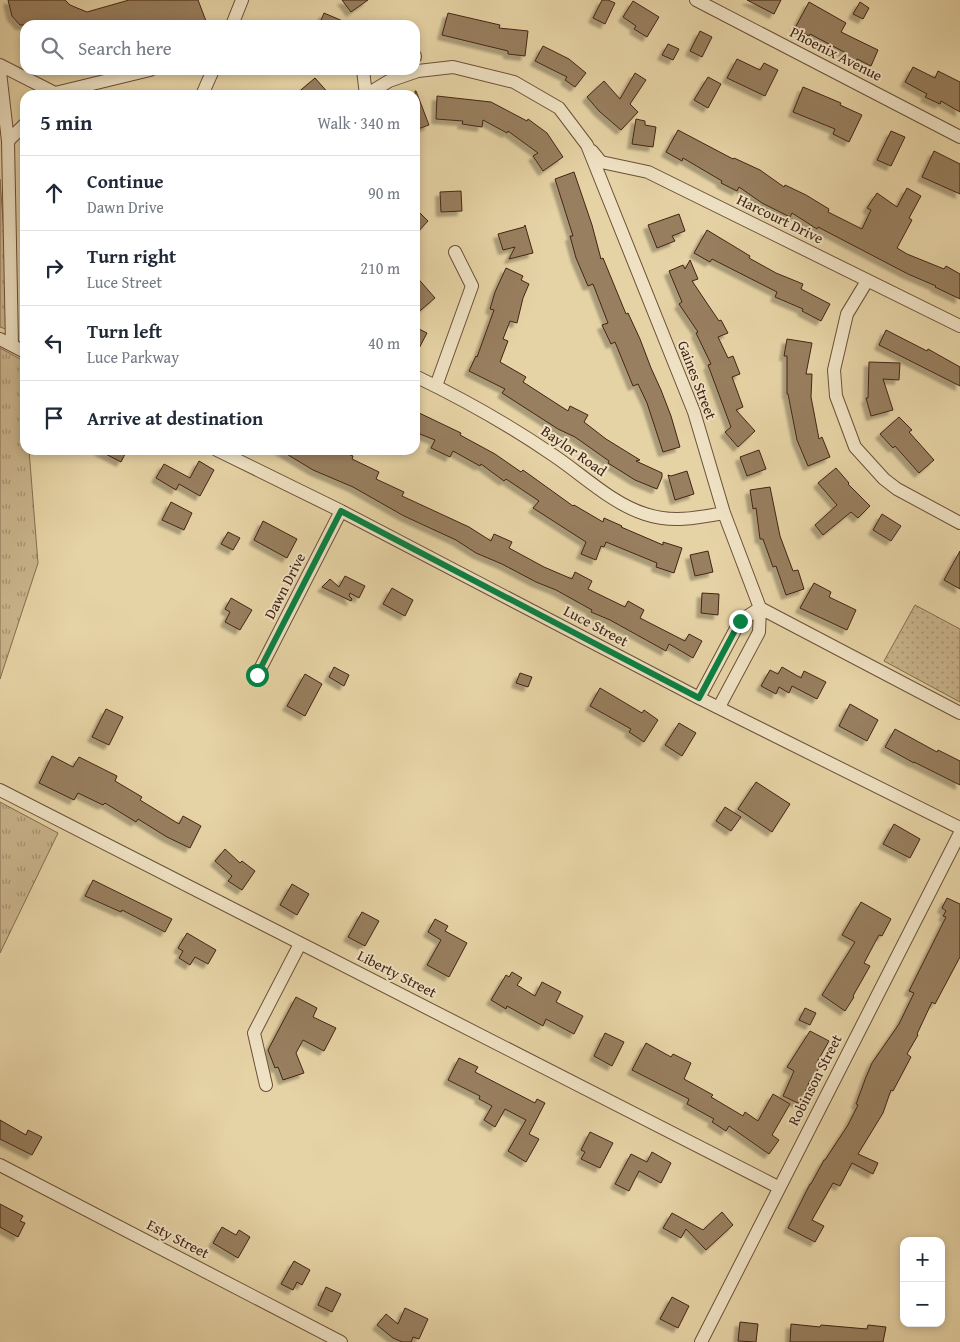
<!DOCTYPE html>
<meta charset="utf-8">
<style>
body{margin:0;font-family:"Gentium Book Plus",serif;background:#f2f2f3;color:#1f2937}
.controls{position:absolute;right:15px;bottom:15px;display:grid;overflow:hidden;border-radius:10px;box-shadow:0 2px 8px #0003}
.controls button{width:45px;height:45px;display:grid;place-items:center;padding:0;border:0;border-bottom:1px solid #e0e1e3;background:#fff;color:#1f2937;font:25px sans-serif}
.stop{position:absolute;width:15px;height:15px;margin:-11px;border:4px solid #0b8043;border-radius:50%;background:#fff}
.stop.end{background:#0b8043;border-color:#fff;box-shadow:0 1px 5px #0008}
.list{margin:0;padding:0;list-style:none}
h2{display:flex;justify-content:space-between;align-items:center;height:65px;margin:0;padding:0 20px;font-size:21px}
h2 small{font-size:16px;font-weight:400;color:#747a83}
.list li{display:grid;grid-template-columns:32px 1fr auto;gap:15px;align-items:center;box-sizing:border-box;height:75px;padding:0 20px;border-top:1px solid #e0e1e3}
.list b{display:block;font-size:19px;white-space:nowrap}
.list p{margin:0;font-size:16px;white-space:nowrap;color:#747a83}
.list em{font-size:16px;font-style:normal;color:#747a83}
.icon{flex:none;width:28px;height:28px;fill:none;stroke:currentColor;stroke-width:2;stroke-linecap:round;stroke-linejoin:round}
.map{position:relative;flex:none;width:960px;height:1342px;overflow:hidden}
.search{position:absolute;background:#fff;box-shadow:0 2px 8px #0003;left:20px;top:20px;width:400px;height:55px;display:flex;align-items:center;gap:12px;box-sizing:border-box;padding:0 18px;border-radius:15px;color:#747a83;font-size:19px}
.panel{position:absolute;background:#fff;box-shadow:0 2px 8px #0003;left:20px;top:90px;width:400px;height:365px;border-radius:15px}
.map>svg:first-child{display:block}
.grass{fill:url(#grass-tufts);stroke:#866c50}
.park{fill:url(#park-dots);stroke:#866c50}
.building{fill:#987f5f;stroke:#432414;filter:url(#shadow)}
.lines{fill:none;stroke-linecap:round;stroke-linejoin:round}
.minor-casing{stroke:#6c5038;stroke-width:14}
.minor{stroke:#efe2c4;stroke-width:12}
.route{stroke:#0b8043;stroke-width:6}
.labels{text-anchor:middle;stroke-width:4;stroke-linejoin:round;paint-order:stroke}
.street-label{font-size:15px;fill:#432414;stroke:#efe2c4}
</style>
<div class="map">
<svg width="960" height="1342" viewBox="0 0 960 1342">
<defs>
<pattern id="grass-tufts" width="24" height="20" patternUnits="userSpaceOnUse" patternTransform="scale(1.25)"><rect width="24" height="20" fill="#cab58c"/><path d="M3 7l-1-3M5 7V3M7 7l1-3M15 17l-1-3M17 17v-4M19 17l1-3" fill="none" stroke="#a69371"/></pattern>
<pattern id="park-dots" width="8" height="8" patternUnits="userSpaceOnUse" patternTransform="scale(1.25)"><rect width="8" height="8" fill="#cab58c"/><path d="M2 2h.1M6 6h.1" fill="none" stroke="#a69371" stroke-width="1.8" stroke-linecap="round"/></pattern>
<filter id="shadow"><feDropShadow dx="-4.5" dy="4.5" stdDeviation="1" flood-color="#0004"/></filter>
</defs>
<rect width="100%" height="100%" fill="#e6d3a5"/>
<filter id="stains"><feTurbulence type="fractalNoise" baseFrequency=".004" numOctaves="4"/><feColorMatrix values="0 0 0 0 .2 0 0 0 0 .09 0 0 0 0 .02 0 0 0 .5 -.17"/></filter>
<radialGradient id="worn" r=".72"><stop offset=".6" stop-color="#630" stop-opacity="0"/><stop offset="1" stop-color="#630" stop-opacity=".3"/></radialGradient>
<path class="grass" d="M0,179L11,331L0,327Z
M0,348L22,360L25,402V450H29L38,563L0,679Z
M0,802L58,833L0,953Z"/>
<path class="park" d="M915,605L960,629V702L884,661Z"/>
<path class="building" d="M8,0H65L70,5L87,12L129,0H198L206,21L195,25H20L12,16Z
M342,0H368L351,12Z
M602,0H608L615,3L605,24L593,18Z
M747,0H781L774,14Z
M633,1L659,17L647,37L634,29L636,26L623,17Z
M809,2L846,23L841,32L878,50L871,66L857,59L856,61L845,55L846,53L810,34L809,36L795,28Z
M860,2L869,8L863,19L853,14Z
M324,13L352,25H319Z
M448,13L500,25L499,28L528,31L525,56L508,54V51L442,35Z
M700,31L712,37L702,57L690,51Z
M668,44L679,49L673,60L662,55Z
M543,46L569,59L586,73L575,87L565,80L567,77L535,61Z
M737,59L760,70L764,63L778,70L765,96L727,78Z
M913,67L935,78L938,71L960,82V112L941,101L940,104L925,97L927,94L905,82Z
M635,73L646,80L630,104L638,112L621,130L599,111L587,97L604,81L620,99Z
M708,77L721,84L708,108L694,100Z
M315,78L330,95H295Z
M803,87L841,103L840,105L862,115L849,142L833,134L835,129L793,112Z
M415,91H416L429,125L415,130Z
M437,96L491,102L527,121L528,119L547,133L563,157L543,171L533,156L538,153L508,131L507,133L483,120L482,127L462,124L463,121L436,119Z
M636,119L645,121V125L656,127L653,147L632,144Z
M678,130L733,159L734,158L760,170L784,187L785,185L806,195L829,209L828,212L862,229L871,210L867,208L877,193L897,207L907,188L921,196L909,218L912,220L897,248L907,254L944,269L946,266L960,274V299L935,287L936,286L908,274L818,227L817,229L792,213L790,217L762,203L739,187L737,191L721,183L722,181L683,158L682,161L666,152Z
M891,131L905,137L891,166L877,160Z
M934,151L960,164V194L922,177Z
M574,172L592,225L601,259L603,258L626,314L628,313L640,339L651,368L661,390L671,416L680,447L663,452L647,403L638,384L633,386L615,342L611,344L602,325L608,323L593,284L588,286L576,258L570,236H573L555,179Z
M461,191L462,211L441,212L440,192Z
M415,208L428,221L415,235Z
M679,214L685,231L672,236L675,241L657,248L648,225Z
M525,225L533,253L509,259L515,247L503,250L498,234L524,227Z
M707,230L750,256L749,258L776,273L803,284L801,289L830,304L821,321L802,311L803,309L775,297L777,292L712,259L710,262L694,253Z
M690,260L698,279L692,281L719,321L721,320L728,333L718,337L728,358L733,356L740,374L732,377L743,407L736,410L755,431L738,447L725,432L731,427L708,365L711,364L696,333L698,332L679,304L682,302L669,271L683,265L685,269Z
M506,268L523,276L521,280L529,284L523,298L517,323L510,321L503,339L508,341L500,362L526,377L523,382L568,411L570,406L588,415L584,422L606,439L640,460L636,461L662,473V477L657,489L635,480L608,463L609,461L575,437L558,429L502,393L505,389L469,371L476,356L477,357L494,310L490,309L495,292Z
M415,275L435,298L415,315Z
M415,327L427,333L415,356Z
M886,330L927,351L928,349L960,367V386L879,345Z
M787,339L812,343L806,374H812L811,397L819,439L822,437L830,457L808,466L797,440L788,394H787V356H784Z
M869,362L900,363L899,380L883,379L893,410L871,416L866,398H868Z
M415,411L461,433L460,435L495,454L521,472L523,470L573,506L574,505L603,522L604,518L622,526L621,527L663,545V542L682,548L674,573L656,567L657,563L606,542L604,547L601,546L596,560L581,554L586,542L533,508L539,501L506,479L504,481L481,464L480,466L453,451L450,457L431,448L435,440L415,432Z
M899,417L912,430L909,432L934,460L919,473L895,446L893,448L880,434Z
M98,450H127L121,462Z
M280,450H338L353,456L352,459L379,472L376,479L404,492L402,496L469,527L491,541L494,534L512,542L509,548L544,567L572,579L575,572L592,581L588,589L625,607L628,601L644,610L640,618L685,641L689,634L702,641L693,658L669,644L666,651L610,620L591,612L592,610L556,590L536,582L502,564L476,553L456,540L404,516L353,487L313,470Z
M759,450L766,469L747,476L740,457Z
M199,461L214,470L200,496L179,484L176,490L156,478L164,464L190,478Z
M836,468L849,483L848,484L870,506L858,518L851,512L823,535L815,525L837,505L818,483Z
M687,471L694,494L675,500L668,475L671,476Z
M770,487L780,536L793,571L798,570L804,589L786,595L776,566L773,567L763,539H760L756,508L753,509L750,490Z
M171,502L192,513L184,530L162,520Z
M882,514L901,526L891,541L873,530Z
M263,521L297,539L287,558L254,540Z
M228,532L240,538L233,550L221,544Z
M708,551L713,572L695,576L690,555Z
M960,551V589L944,580Z
M345,576L365,586L359,598L350,593L349,596L352,599L351,601L322,587L330,579L339,587Z
M814,583L831,592L829,597L856,610L847,630L800,608Z
M392,588L413,600L405,616L383,604Z
M702,593L719,594L718,615L701,613Z
M231,598L252,610L240,630L225,622L230,612L225,609Z
M334,667L349,675L344,686L329,677Z
M782,667L801,678L804,671L826,682L817,699L792,686L789,693L779,687L776,694L761,686L770,670L778,674Z
M520,673L532,677L528,687L516,683Z
M305,674L322,684L305,716L287,706Z
M600,688L642,713L644,710L658,720L644,742L629,732L631,729L590,706Z
M850,704L878,720L867,741L839,726Z
M106,709L123,717L109,745L92,737Z
M679,723L696,733L682,756L665,745Z
M895,729L937,752L938,750L960,761V785L914,762V763L885,747Z
M52,756L73,767L79,757L117,776L115,781L142,797L140,800L179,824L183,816L201,826L190,848L167,837L138,819L136,822L105,803L103,805L78,793L74,800L39,783Z
M756,782L790,804L772,832L738,809Z
M725,807L741,817L731,831L716,821Z
M894,824L920,839L910,858L883,844Z
M225,849L240,863L242,861L255,871L242,890L228,881L232,876L215,861Z
M93,880L172,919L165,932L122,910L121,912L85,896Z
M292,884L309,894L297,915L280,905Z
M947,898L960,904V957L935,1004L932,1002L917,1034L918,1035L907,1054L911,1057L893,1091L891,1090L883,1113L858,1154L878,1163L873,1174L852,1163L840,1186L833,1183L812,1220L824,1226L815,1242L788,1228L810,1184H811L824,1160H825L848,1125L858,1105L856,1104L866,1077L872,1063L899,1024L914,993L909,991L946,917L943,916L946,911L942,908Z
M861,902L891,919L882,936L879,935L864,963L870,966L853,996L854,997L845,1011L822,995L855,942L842,935Z
M362,912L379,921L365,946L348,937Z
M435,919L448,926L445,931L467,943L449,977L427,965L441,940L428,932Z
M187,933L216,950L208,964L195,957L190,965L179,958L183,951L178,948Z
M512,972L522,978L517,985L535,996L542,982L561,992L556,1002L583,1016L574,1034L546,1019L543,1026L507,1006L506,1009L491,1000L506,975L509,977Z
M296,997L317,1008L313,1017L336,1028L324,1051L303,1040L296,1053L304,1073L283,1080L278,1067L275,1068L268,1050Z
M805,1008L816,1013L810,1025L799,1020Z
M810,1031L829,1041L816,1064L820,1066L812,1081L810,1080L800,1104L783,1096L794,1071L787,1067Z
M605,1033L624,1042L612,1066L594,1056Z
M646,1043L671,1057L673,1054L691,1063L684,1079L713,1095L711,1097L743,1116L745,1112L758,1121L773,1094L790,1104L772,1135L779,1140L769,1154L729,1126L726,1131L712,1122L714,1119L687,1104L689,1099L632,1070Z
M459,1058L478,1067L475,1072L535,1103L537,1099L545,1103L529,1134L539,1139L526,1162L508,1151L526,1120L505,1109L495,1127L484,1120L492,1106L479,1099L480,1096L448,1080Z
M0,1120L26,1135L28,1130L42,1137L32,1155L0,1139Z
M590,1132L613,1143L600,1168L581,1159L585,1152L581,1150Z
M652,1152L671,1163L661,1183L639,1171L629,1191L615,1184L631,1154L647,1162Z
M0,1204L23,1216L20,1221L25,1223L18,1237L0,1227Z
M722,1212L733,1225L706,1250L686,1229L681,1238L663,1228L672,1213L703,1230Z
M222,1227L236,1235L239,1230L250,1237L238,1258L213,1243Z
M294,1261L310,1270L302,1285L297,1282L293,1290L281,1284Z
M326,1287L341,1294L332,1312L318,1305Z
M672,1297L689,1306L678,1328L660,1319Z
M405,1308L428,1319L419,1339L413,1337L411,1342H402L393,1338L377,1325L386,1314L398,1324Z
M740,1322L758,1324L756,1342L738,1341Z
M791,1324L820,1327L821,1325L867,1329L868,1325L886,1327L883,1342H790Z"/>
<g class="lines">
<defs>
<path id="minor" d="M696,0L960,137
M232,25L242,0
M415,56V57
M0,65L55,93
M363,70L366,95L389,81L418,71L453,67L514,82L559,108L587,145L694,412L724,513L760,608L960,713
M0,72L8,141
M53,95L55,93L150,70
M202,95L213,70
M592,151L601,162L648,172L960,326
M867,281L847,314L834,370L836,396L855,447L884,479L897,489L960,523
M0,339L25,352
M12,345L8,141L25,124
M415,376C463,399 509,425 553,455C583,475 611,503 645,514C672,523 697,518 724,513
M436,386L472,286L455,252
M217,450L341,511L699,698L960,828
M257,675L341,511
M699,698L740,621L760,608
M719,707L759,632L760,608
M0,790L778,1187
M266,1085L254,1033L300,944
M0,1165L341,1342
M701,1342L960,833"/>
</defs>
<use href="#minor" class="minor-casing"/>
<use href="#minor" class="minor"/>
</g>
<g class="lines">
<path class="route" d="M257,675L341,511L699,698L740,621"/>
</g>
<g class="labels">
<g class="street-label">
<text transform="translate(836 54) rotate(27)" y="5">Phoenix Avenue</text>
<text transform="translate(780 219) rotate(26)" y="5">Harcourt Drive</text>
<text transform="translate(697 380) rotate(69)" y="5">Gaines Street</text>
<text transform="translate(574 451) rotate(35)" y="5">Baylor Road</text>
<text transform="translate(285 586) rotate(-63)" y="5">Dawn Drive</text>
<text transform="translate(596 626) rotate(28)" y="5">Luce Street</text>
<text transform="translate(397 974) rotate(27)" y="5">Liberty Street</text>
<text transform="translate(815 1080) rotate(-63)" y="5">Robinson Street</text>
<text transform="translate(178 1239) rotate(27)" y="5">Esty Street</text>
</g>
</g>
<rect width="100%" height="100%" filter="url(#stains)"/>
<rect width="100%" height="100%" fill="url(#worn)"/>
</svg>
<div class="controls">
<button>+</button>
<button>−</button>
</div>
<div class="stop" style="left:257px;top:675px"></div>
<div class="stop end" style="left:740px;top:621px"></div>
<div class="search"><svg class="icon" aria-label="search" viewBox="0 0 24 24"><circle cx="10" cy="10" r="6"/><path d="M15 15l6 6"/></svg>Search here</div>
<section class="panel">
<h2>5 min<small>Walk · 340 m</small></h2>
<ul class="list">
<li><svg class="icon" aria-label="ahead" viewBox="0 0 24 24"><path d="M12 20V5M6 11l6-6 6 6"/></svg><div><b>Continue</b><p>Dawn Drive</p></div><em>90 m</em></li>
<li><svg class="icon" aria-label="right" viewBox="0 0 24 24"><path d="M7 20v-9h11M14 6l5 5-5 5"/></svg><div><b>Turn right</b><p>Luce Street</p></div><em>210 m</em></li>
<li><svg class="icon" aria-label="left" viewBox="0 0 24 24"><path d="M17 20v-9H6M10 6l-5 5 5 5"/></svg><div><b>Turn left</b><p>Luce Parkway</p></div><em>40 m</em></li>
<li><svg class="icon" aria-label="arrive" viewBox="0 0 24 24"><path d="M6 21V4h12l-3 4 3 4H6"/></svg><div><b>Arrive at destination</b></div></li>
</ul>
</section>
</div>
